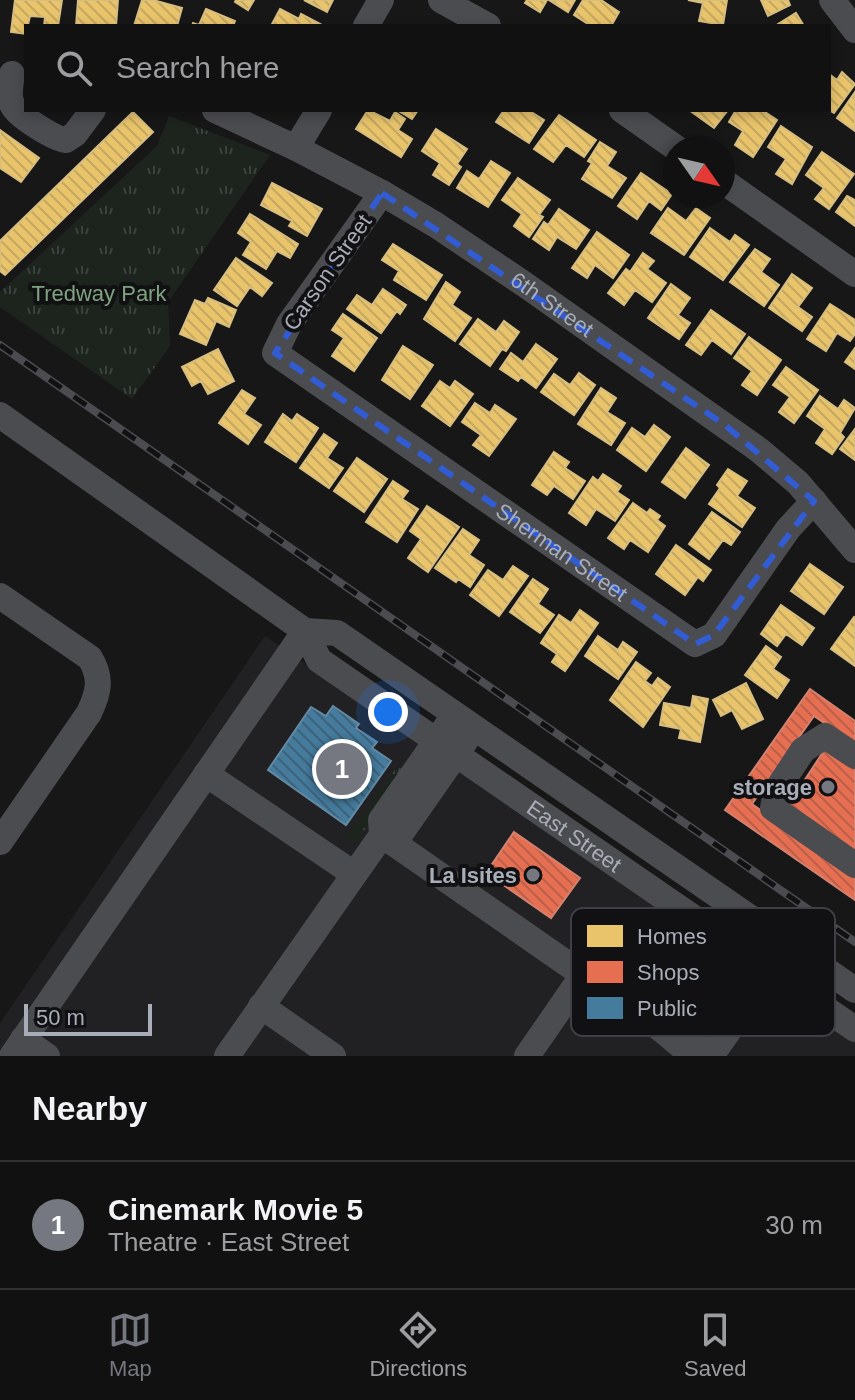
<!DOCTYPE html>
<meta charset="utf-8">
<style>
body{margin:0;font-family:Arial,sans-serif;background:#1a1a1a;color:#f1f3f6}
.compass{position:absolute;left:663px;top:136px;width:72px;height:72px;border-radius:50%;background:#111;box-shadow:0 4px 12px #0003;rotate:124deg}
.scale{position:absolute;left:24px;bottom:20px;width:128px;box-sizing:border-box;padding-left:8px;border:4px solid #a8adb8;border-top:0;font-size:22px;line-height:28px;white-space:nowrap;color:#a8adb8;-webkit-text-stroke:6px #111113;paint-order:stroke}
.you{position:absolute;left:388px;top:712px;width:28px;height:28px;margin:-20px;border:6px solid #fff;border-radius:50%;background:#1a73e8;box-shadow:0 0 0 12px #1a73e833}
.badge{display:grid;place-items:center;width:52px;height:52px;border-radius:50%;background:#757880;color:#fff;font-size:26px;font-weight:700}
.pin{position:absolute;translate:-50% -50%;border:4px solid #fff;box-shadow:0 2px 8px #0006}
.list{margin:0;padding:0;list-style:none}
h2{display:flex;justify-content:space-between;align-items:center;height:104px;margin:0;padding:0 32px;font-size:34px}
h2 small{font-size:26px;font-weight:400;color:#9c9d9f}
.list li{display:grid;grid-template-columns:52px 1fr auto;gap:24px;align-items:center;box-sizing:border-box;height:128px;padding:0 32px;border-top:2px solid #303131}
.list b{display:block;font-size:30px;white-space:nowrap}
.list p{margin:0;font-size:26px;white-space:nowrap;color:#9c9d9f}
.list em{font-size:26px;font-style:normal;color:#9c9d9f}
.icon{flex:none;width:44px;height:44px;fill:none;stroke:currentColor;stroke-width:2;stroke-linecap:round;stroke-linejoin:round}
.map{position:relative;flex:none;width:855px;height:1056px;overflow:hidden}
.search{position:absolute;background:#111;box-shadow:0 4px 12px #0003;left:24px;right:24px;top:24px;height:88px;display:flex;align-items:center;gap:20px;box-sizing:border-box;padding:0 28px;border-radius:0px;color:#9c9d9f;font-size:30px}
.sheet{height:232px;background:#111}
nav{display:flex;justify-content:space-around;align-items:center;box-sizing:border-box;height:112px;border-top:2px solid #303131;background:#111;font-size:22px;color:#9c9d9f}
nav a{display:grid;justify-items:center;gap:4px}
nav .on{color:#757880}
.map>svg:first-child{display:block}
.built{fill:#212123}
.grass{fill:url(#grass-tufts)}
.homes{fill:url(#homes-back-hatch);stroke:#d6bd81;stroke-width:2}
.shops{fill:url(#shops-back-hatch);stroke:#d48270;stroke-width:2}
.public{fill:url(#public-back-hatch);stroke:#638aa5;stroke-width:2}
.lines{fill:none;stroke-linecap:round;stroke-linejoin:round}
.minor{stroke:#4b4c50;stroke-width:26}
.rail-casing{stroke:#4b4c4f;stroke-width:8}
.rail{stroke:#111113;stroke-width:5;stroke-dasharray:15;stroke-linecap:butt}
.marked{fill:none;stroke:#325cd3;stroke-width:6;stroke-dasharray:16 10;stroke-linejoin:round}
.poi-dot{fill:#757880;stroke:#111113;stroke-width:3}
.labels{text-anchor:middle;stroke-width:8;stroke-linejoin:round;paint-order:stroke}
.street-label{font-size:22px;fill:#a8adb8;stroke:#111113}
.park-label{font-size:22px;fill:#7fa381;stroke:#111113}
.poi-label{font-size:22px;font-weight:bold;fill:#a8adb8;stroke:#111113;text-anchor:end}
.key{fill:#111113;stroke:#3e4045;stroke-width:2}
.key-label{font-size:22px;fill:#a8adb8}
</style>
<div class="map">
<svg width="855" height="1056" viewBox="0 0 855 1056">
<defs>
<pattern id="grass-tufts" width="24" height="20" patternUnits="userSpaceOnUse" patternTransform="scale(2)"><rect width="24" height="20" fill="#1d241e"/><path d="M3 7l-1-3M5 7V3M7 7l1-3M15 17l-1-3M17 17v-4M19 17l1-3" fill="none" stroke="#3b413d"/></pattern>
<pattern id="homes-back-hatch" width="6" height="6" patternUnits="userSpaceOnUse" patternTransform="scale(2)"><rect width="6" height="6" fill="#e9c46a"/><path d="M-1 5l2 2M0 0l6 6M5-1l2 2" fill="none" stroke="#c4a760"/></pattern>
<pattern id="shops-back-hatch" width="6" height="6" patternUnits="userSpaceOnUse" patternTransform="scale(2)"><rect width="6" height="6" fill="#e76f51"/><path d="M-1 5l2 2M0 0l6 6M5-1l2 2" fill="none" stroke="#ba604a"/></pattern>
<pattern id="public-back-hatch" width="6" height="6" patternUnits="userSpaceOnUse" patternTransform="scale(2)"><rect width="6" height="6" fill="#457b9d"/><path d="M-1 5l2 2M0 0l6 6M5-1l2 2" fill="none" stroke="#3e6279"/></pattern>
</defs>
<rect width="100%" height="100%" fill="#171717"/>
<path class="built" d="M265,636L855,1042V1056H0V1023Z"/>
<path class="grass" d="M169,116L270,155L168,302L170,346L132,399L0,307V292L157,146Z
M411,761L356,843L346,836L397,767Z"/>
<path class="homes" d="M15,0H62L58,26H44L45,17L30,16L26,34L11,32Z
M78,0H118L116,26H76Z
M142,0H153L182,8L177,26H134Z
M236,0H254L248,10L235,2Z
M304,0H333L327,12Z
M527,0H547L540,12L525,3Z
M549,0H575L568,12Z
M583,0H601L619,12L611,26H591L574,15Z
M688,0H727L723,25L699,21L703,3Z
M761,0H788L790,5L768,16Z
M206,9L235,21L233,26H192L193,23L199,25Z
M280,9L299,19L301,14L320,24L271,26Z
M796,13L804,26H775Z
M842,72L855,84L834,113L829,110V74L837,80Z
M855,92V131L837,118Z
M368,110L390,121L395,112L405,119L398,130L412,139L401,157L356,129Z
M397,110H418L412,119Z
M504,110H528L544,120L529,143L496,122Z
M689,110H728L714,128Z
M736,110H762L777,120L753,157L735,145L743,131L729,122Z
M133,112L153,132L5,275L0,271V241Z
M559,115L596,140L584,157L566,145L553,162L534,149Z
M781,126L812,147L792,184L776,174L786,159L768,147Z
M436,129L467,149L457,164L461,167L449,185L433,175L440,163L422,151Z
M0,130L39,158L21,182L0,168Z
M600,142L616,152L607,166L626,178L612,198L582,179L592,163L588,161Z
M822,152L854,174L829,209L815,199L824,188L806,175Z
M491,161L510,173L488,207L457,188L467,171L479,179Z
M641,173L672,194L661,210L649,201L637,219L618,206Z
M518,178L550,200L539,215L543,217L529,237L514,226L522,214L502,200Z
M272,183L322,209L307,236L289,226L292,221L261,205Z
M847,196L855,200V226L836,212Z
M668,208L686,221L696,208L710,218L684,255L651,233Z
M559,209L589,230L576,249L557,237L549,250L533,239L544,222L548,225Z
M250,214L298,244L290,258L277,251L266,269L243,255L251,242L238,233Z
M710,228L730,242L735,235L749,245L723,280L690,257Z
M597,232L629,255L613,278L595,265L587,278L572,268Z
M393,244L442,275L426,300L394,280L399,271L382,260Z
M755,249L770,259L761,272L779,285L764,306L730,282Z
M643,253L654,261L647,269L666,283L652,302L635,290L624,305L608,293L626,269L630,272Z
M236,258L272,283L262,296L250,287L237,306L214,290Z
M792,274L812,288L798,307L812,317L802,331L769,308Z
M446,282L460,292L452,305L471,318L455,341L424,319Z
M671,284L690,298L678,315L690,323L679,339L648,318Z
M383,289L406,305L400,314L397,311L381,333L347,309L357,295L372,305Z
M208,298L236,310L229,327L216,321L206,345L180,334L195,300L205,304Z
M830,304L855,320V334L850,341L837,333L826,351L807,339Z
M711,310L745,334L731,354L712,340L701,355L686,345Z
M343,314L377,338L354,371L332,356L344,338L332,330Z
M478,319L496,332L504,321L519,332L506,351L502,349L490,366L460,344Z
M749,337L781,360L757,395L742,385L752,371L734,358Z
M536,344L557,359L536,388L521,377L518,381L500,369L511,353L523,362Z
M403,346L433,365L410,399L382,380Z
M855,348V369L845,362Z
M218,349L234,381L208,394L201,381L192,386L182,367Z
M786,367L818,390L794,423L779,412L790,397L773,385Z
M579,373L595,385L574,415L541,392L554,374L570,385Z
M440,381L450,388L455,381L473,394L450,426L422,406Z
M601,388L616,398L607,412L625,423L611,445L578,424Z
M242,390L255,398L244,414L261,425L248,444L219,423Z
M820,396L838,409L844,400L855,408L840,433L844,437L832,454L816,443L825,429L807,416Z
M475,403L490,413L495,405L516,419L489,456L473,445L481,435L462,422Z
M283,414L292,421L297,414L318,428L296,462L265,442Z
M654,425L670,437L646,471L617,450L632,428L645,437Z
M855,429V460L840,449Z
M324,434L337,443L327,458L343,468L329,488L300,468Z
M686,448L709,465L685,498L662,482Z
M554,452L569,462L565,468L585,481L573,499L554,486L547,495L532,485Z
M357,458L387,479L364,512L334,491Z
M728,469L747,481L737,496L755,508L742,527L709,504L720,488L717,485Z
M603,474L621,486L617,492L629,500L615,521L596,509L586,525L569,513L593,477L598,481Z
M393,481L408,491L402,499L418,509L397,542L366,522Z
M633,503L647,513L650,509L660,516L657,520L665,526L648,552L630,540L624,549L608,538Z
M427,506L459,527L428,572L408,558L421,539L410,531Z
M712,512L740,532L731,545L723,540L709,559L689,544Z
M463,529L479,540L469,555L484,565L470,587L458,579L456,582L435,568Z
M676,545L711,570L703,581L698,577L685,595L656,574Z
M810,564L843,587L824,614L791,591Z
M513,566L528,576L499,616L470,595L488,570L503,580Z
M533,579L548,589L538,604L554,615L540,633L510,612Z
M781,605L814,628L802,645L786,634L777,646L761,634Z
M580,610L598,623L565,671L552,662L557,654L541,643L559,615L571,623Z
M854,617L855,618V666L831,649Z
M598,636L618,650L623,642L637,652L618,679L585,656Z
M766,646L781,657L773,669L789,680L777,698L745,675Z
M636,662L651,673L645,681L652,686L658,678L670,687L643,727L610,700Z
M746,683L763,719L742,729L732,710L721,716L713,700Z
M693,696L708,699L700,742L679,738L681,729L660,725L664,703L691,708Z"/>
<path class="shops" d="M810,689L855,721V744L814,716L752,804L855,876V900L725,810Z
M827,746L855,766V853L787,807Z
M514,832L580,878L551,918L486,873Z"/>
<path class="public" d="M333,706L359,724L356,728L377,742L372,748L391,761L346,825L268,770L311,707L326,716Z"/>
<g class="lines">
<g class="minor">
<path d="M441,0L488,26"/>
<path d="M832,0L855,30"/>
<path d="M366,26L381,0"/>
<path d="M12,74C11,83 7,97 13,106C19,117 55,139 66,140L75,134L93,110"/>
<path id="s1" d="M215,110L296,148L382,193L436,225L524,284L759,450L798,483L855,550"/>
<path d="M622,110L676,148"/>
<path d="M296,148L319,110"/>
<path d="M723,181L855,274"/>
<path id="s2" d="M382,193L289,324L275,353L695,644L714,635L788,529L814,501"/>
<path id="s3" d="M0,415L305,631L319,660L855,1029"/>
<path d="M0,596L90,658C102,678 99,692 89,713L0,842"/>
<path d="M305,631L337,633L855,990"/>
<path d="M855,756L825,736L803,750L776,791L773,808L855,865"/>
<path d="M206,774L354,874"/>
<path d="M382,835L661,1029L693,1056"/>
<path d="M382,835L401,833L466,740"/>
<path d="M261,1006L333,1056"/>
<path d="M23,1039L47,1056"/>
<path d="M12,1056L305,631"/>
<path d="M227,1056L382,835L381,820L446,727"/>
<path d="M527,1056L583,975"/>
<path d="M696,1056L694,1040L761,944"/>
<path d="M705,1056L713,1053L780,958"/>
</g>
<defs>
<path id="rail" d="M0,345L855,942"/>
</defs>
<use href="#rail" class="rail-casing"/>
<use href="#rail" class="rail"/>
</g>
<path class="marked" d="M382,193L725,425L814,501L714,635L695,644L275,353Z"/>
<g class="poi-dot">
<circle cx="828" cy="787" r="8"/>
<circle cx="533" cy="875" r="8"/>
</g>
<g class="labels">
<g class="street-label">
<text transform="translate(327 272) rotate(-55)" y="8">Carson Street</text>
<text dy="8" stroke="none"><textPath href="#s1" startOffset="390">6th Street</textPath></text>
<text dy="8" stroke="none"><textPath href="#s2" startOffset="542">Sherman Street</textPath></text>
<text dy="8" stroke="none"><textPath href="#s3" startOffset="716">East Street</textPath></text>
</g>
<g class="park-label">
<text x="99" y="301">Tredway Park</text>
</g>
<g class="poi-label">
<text x="812" y="795">storage</text>
<text x="517" y="883">La Isites</text>
</g>
</g>
<rect x="571" y="908" width="264" height="128" rx="12" class="key"/>
<rect x="587" y="925" width="36" height="22" fill="#e9c46a"/>
<rect x="587" y="961" width="36" height="22" fill="#e76f51"/>
<rect x="587" y="997" width="36" height="22" fill="#457b9d"/>
<g class="key-label">
<text x="637" y="944">Homes</text>
<text x="637" y="980">Shops</text>
<text x="637" y="1016">Public</text>
</g>
</svg>
<svg class="compass" viewBox="-18 -18 36 36"><path d="M0-13l5 13h-10z" fill="#e53935"/><path d="M0 13l5-13h-10z" fill="#9c9d9f"/></svg>
<div class="scale">50 m</div>
<div class="you"></div>
<div class="pin badge" style="left:342px;top:769px">1</div>
<div class="search"><svg class="icon" aria-label="search" viewBox="0 0 24 24"><circle cx="10" cy="10" r="6"/><path d="M15 15l6 6"/></svg>Search here</div>
</div>
<section class="sheet">
<h2>Nearby<small></small></h2>
<ul class="list">
<li><span class="badge">1</span><div><b>Cinemark Movie 5</b><p>Theatre · East Street</p></div><em>30 m</em></li>
</ul>
</section>
<nav>
<a class="on"><svg class="icon" aria-label="map" viewBox="0 0 24 24"><path d="M3 6l6-2 6 2 6-2v14l-6 2-6-2-6 2zM9 4v14M15 6v14"/></svg>Map</a>
<a><svg class="icon" aria-label="directions" viewBox="0 0 24 24"><path d="M12 3l9 9-9 9-9-9zM9 14v-3h6M13 9l2 2-2 2"/></svg>Directions</a>
<a><svg class="icon" aria-label="saved" viewBox="0 0 24 24"><path d="M7 4h10v16l-5-4-5 4z"/></svg>Saved</a>
</nav>
